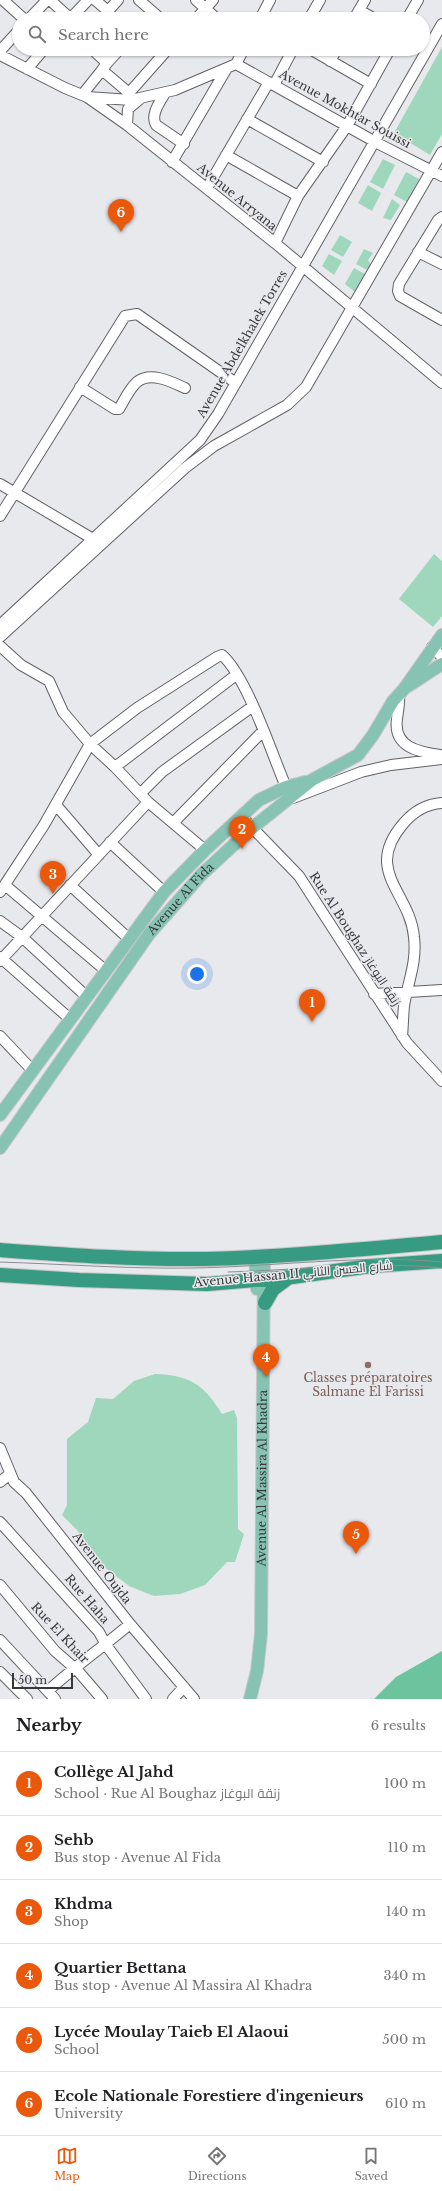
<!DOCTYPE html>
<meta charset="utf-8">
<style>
body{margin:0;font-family:"Libre Baskerville",Cairo,serif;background:#f6f6f6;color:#202124}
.scale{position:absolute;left:12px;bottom:10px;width:61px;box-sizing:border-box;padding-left:4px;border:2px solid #38383a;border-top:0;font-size:11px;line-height:14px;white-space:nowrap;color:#38383a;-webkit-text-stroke:3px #e8e9ed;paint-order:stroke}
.you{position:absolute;left:197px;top:974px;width:14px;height:14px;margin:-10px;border:3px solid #fff;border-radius:50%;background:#1a73e8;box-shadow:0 0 0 6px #1a73e833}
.badge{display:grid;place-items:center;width:26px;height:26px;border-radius:50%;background:#ea580c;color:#fff;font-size:13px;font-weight:700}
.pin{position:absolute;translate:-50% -33px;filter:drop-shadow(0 1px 2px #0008)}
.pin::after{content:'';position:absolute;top:21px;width:14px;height:12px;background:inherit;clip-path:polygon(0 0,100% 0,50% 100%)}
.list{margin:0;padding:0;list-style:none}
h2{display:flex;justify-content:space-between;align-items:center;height:52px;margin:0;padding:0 16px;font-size:17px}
h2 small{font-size:13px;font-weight:400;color:#757577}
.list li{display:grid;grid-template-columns:26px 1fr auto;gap:12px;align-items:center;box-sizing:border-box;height:64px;padding:0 16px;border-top:1px solid #e0e0e0}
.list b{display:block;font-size:15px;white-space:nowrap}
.list p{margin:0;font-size:13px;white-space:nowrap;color:#757577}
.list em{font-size:13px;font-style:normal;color:#757577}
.icon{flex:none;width:22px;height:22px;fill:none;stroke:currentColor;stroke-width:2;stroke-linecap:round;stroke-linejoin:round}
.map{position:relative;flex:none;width:442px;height:1699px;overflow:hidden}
.search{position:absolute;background:#fff;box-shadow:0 1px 3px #0004;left:12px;right:12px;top:12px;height:44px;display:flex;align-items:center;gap:10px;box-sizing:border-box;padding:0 14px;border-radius:22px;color:#757577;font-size:15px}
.sheet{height:436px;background:#fff}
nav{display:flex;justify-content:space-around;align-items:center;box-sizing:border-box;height:56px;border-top:1px solid #e0e0e0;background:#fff;font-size:11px;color:#757577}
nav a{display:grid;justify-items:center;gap:2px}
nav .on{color:#ea580c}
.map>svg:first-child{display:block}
.green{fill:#9ed7bc}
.forest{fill:#6bc49e}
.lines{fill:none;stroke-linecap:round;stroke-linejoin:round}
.minor-casing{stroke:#626266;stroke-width:12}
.major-casing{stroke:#c7c7c8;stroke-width:14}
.highway-casing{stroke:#c7c7c8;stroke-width:16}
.minor{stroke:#fff;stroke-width:10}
.major{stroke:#87c3b3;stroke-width:12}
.highway{stroke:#379b81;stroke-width:14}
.tram{stroke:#8c8d90;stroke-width:1}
.education-dot{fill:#8d6e63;stroke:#e8e9ed;stroke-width:1.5}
.labels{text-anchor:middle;stroke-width:3;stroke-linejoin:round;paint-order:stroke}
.street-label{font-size:12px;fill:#38383a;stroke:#e8e9ed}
.education-label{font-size:12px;fill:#785e54;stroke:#e8e9ed}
</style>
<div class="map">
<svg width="442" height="1699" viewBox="0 0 442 1699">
<rect width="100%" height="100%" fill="#e8e9ed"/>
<path class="green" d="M442,47V134L430,155L394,133Z
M383,159L395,165L383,189L370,182Z
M406,172L419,179L407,202L394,195Z
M368,185L381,193L372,211L358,203Z
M392,199L400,205L391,220L383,218Z
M340,235L352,242L343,257L331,250Z
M364,249L373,253L368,260L372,266L369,271L356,264Z
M329,254L342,261L334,275L322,266Z
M354,268L365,274L355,292L345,284Z
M434,554L442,561V616L433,627L399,599Z
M155,1374C189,1375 204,1384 222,1414L234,1410L237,1418L238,1529L244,1534L235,1562H227L205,1585L180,1594L154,1596L129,1586L108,1570L85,1546L78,1531L62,1515L67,1505V1439L88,1422L96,1398L113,1399L134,1381Z"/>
<path class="forest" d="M442,1651V1699H374L396,1677Z"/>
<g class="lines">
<defs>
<path id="minor" d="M3,0L24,19
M50,0L71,19
M95,0L108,11
M139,0L161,19
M196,0L217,19
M359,10L375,19
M29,19L47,0
M70,19L88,0
M101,19L118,0
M196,19L213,0
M260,19L270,0
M309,19L320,0
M354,19L365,0
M407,19L418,0
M92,49L107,63L102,70L129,93
M310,49L371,84
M0,51L19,30
M0,55L65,88L87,97L127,125L275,243L442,383
M330,61L337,49
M107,63L120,49
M236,64L379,144L442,176
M27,69L44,49
M274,85L293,49
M165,93C160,102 150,115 156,125L184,144
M82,95L102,70
M87,97L131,100L175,90L236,64L244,49
M127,100L129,93L168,49
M247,119L323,162
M127,125L128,109L140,99
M226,155L298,196
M172,162L227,68
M207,188L269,82
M442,217L438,220L399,284L398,291L400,296L442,320
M275,243L298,196L347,126L390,49
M418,252L442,264
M80,387L115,409H119C124,401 129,389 137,382C151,371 172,382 185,388
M0,484L93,539
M0,516L125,316L137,314L236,383
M0,625L200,440L218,414L442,24
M0,637L185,468L214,446L287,405L306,387L442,152
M0,646L21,665L49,681L63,712L90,744L115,767L148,802L205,850
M432,647L442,657
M399,694C400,703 398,710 397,719C393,747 418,752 440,755
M115,767L236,675
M141,793L162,772L253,706
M293,798L361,772L391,765L442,759
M56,805L99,855
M241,816L299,876L407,1043L442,1081
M173,823L263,731
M110,842L164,892
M5,885L105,970
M70,885L128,938
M0,892L44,825L90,744L137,708L217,657L222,655C247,677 272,754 286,787
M0,921L22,937L86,996
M0,957L70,1019
M0,961L148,802
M374,994L442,990
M0,1036L33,1071
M402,1036C403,1026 403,1016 404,1006C408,981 417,963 414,937C410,892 363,871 403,824C413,812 426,804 442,803
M0,1448L14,1482L26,1493L130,1624L194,1699
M0,1482L10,1474
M0,1522L99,1632L106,1645L146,1699
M0,1585L55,1651L78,1671L102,1699
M0,1640L55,1699
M0,1672L27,1699
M48,1691C74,1667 103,1647 130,1624
M173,1699L184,1687"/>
<g id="major">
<path d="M408,686L442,664"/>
<path d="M0,1115L164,892L205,850L259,800L286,787L305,782"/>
<path id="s1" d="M0,1148L149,934L201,875L252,828L312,780L358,755L373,735L393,701L404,689L442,635"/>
<path d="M255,1256L257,1289"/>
<path id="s2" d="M250,1699L257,1671L261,1634L264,1256"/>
</g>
<path id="highway" d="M0,1250C69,1255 137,1260 206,1259C285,1257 364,1249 442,1242
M0,1275L79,1280L207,1284L292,1277L371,1266L442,1261
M265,1303L273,1289L288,1278"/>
</defs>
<use href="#minor" class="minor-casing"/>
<use href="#major" class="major-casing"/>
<use href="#highway" class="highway-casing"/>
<use href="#minor" class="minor"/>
<use href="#major" class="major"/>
<use href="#highway" class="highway"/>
<path class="tram" d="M0,1262C63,1264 127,1269 191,1268C275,1267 358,1254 442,1262
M228,1272C299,1270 371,1261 442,1268"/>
</g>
<circle class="education-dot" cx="368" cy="1365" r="4"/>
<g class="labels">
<g class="street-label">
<text transform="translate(345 109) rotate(29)" y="4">Avenue Mokhtar Souissi</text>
<text transform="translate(237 197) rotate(39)" y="4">Avenue Arryana</text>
<text transform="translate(242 344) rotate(-60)" y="4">Avenue Abdelkhalek Torres</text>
<text dy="4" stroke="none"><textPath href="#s1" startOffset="308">Avenue Al Fida</textPath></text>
<text transform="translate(355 939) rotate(57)" y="4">Rue Al Boughaz زنقة البوغاز</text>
<text transform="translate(293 1274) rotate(-5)" y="4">Avenue Hassan II شارع الحسن الثاني</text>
<text dy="4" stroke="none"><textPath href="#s2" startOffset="222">Avenue Al Massira Al Khadra</textPath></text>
<text transform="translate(102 1568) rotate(52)" y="4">Avenue Oujda</text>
<text transform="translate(87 1599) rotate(49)" y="4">Rue Haha</text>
<text transform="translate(60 1633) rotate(47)" y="4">Rue El Khair</text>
</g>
<g class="education-label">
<text x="368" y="1382">Classes préparatoires<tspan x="368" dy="14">Salmane El Farissi</tspan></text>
</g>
</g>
</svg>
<div class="scale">50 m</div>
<div class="you"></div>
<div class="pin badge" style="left:312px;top:1022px">1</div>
<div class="pin badge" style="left:242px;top:849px">2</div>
<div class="pin badge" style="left:53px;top:894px">3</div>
<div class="pin badge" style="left:266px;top:1377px">4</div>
<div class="pin badge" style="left:356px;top:1554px">5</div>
<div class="pin badge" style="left:121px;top:232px">6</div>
<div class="search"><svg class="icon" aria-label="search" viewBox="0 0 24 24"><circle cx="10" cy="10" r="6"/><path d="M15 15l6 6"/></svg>Search here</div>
</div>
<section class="sheet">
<h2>Nearby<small>6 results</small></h2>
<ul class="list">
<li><span class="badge">1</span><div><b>Collège Al Jahd</b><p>School · Rue Al Boughaz زنقة البوغاز</p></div><em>100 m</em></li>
<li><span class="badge">2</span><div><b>Sehb</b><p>Bus stop · Avenue Al Fida</p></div><em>110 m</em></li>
<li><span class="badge">3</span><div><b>Khdma</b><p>Shop</p></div><em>140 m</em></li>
<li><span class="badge">4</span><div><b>Quartier Bettana</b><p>Bus stop · Avenue Al Massira Al Khadra</p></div><em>340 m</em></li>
<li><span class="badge">5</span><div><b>Lycée Moulay Taieb El Alaoui</b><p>School</p></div><em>500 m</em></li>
<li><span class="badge">6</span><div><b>Ecole Nationale Forestiere d'ingenieurs</b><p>University</p></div><em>610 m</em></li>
</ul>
</section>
<nav>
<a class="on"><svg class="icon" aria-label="map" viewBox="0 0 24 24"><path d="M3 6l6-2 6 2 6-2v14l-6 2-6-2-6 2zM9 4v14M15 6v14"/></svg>Map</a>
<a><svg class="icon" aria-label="directions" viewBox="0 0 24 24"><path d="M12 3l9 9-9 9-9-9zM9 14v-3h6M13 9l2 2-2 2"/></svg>Directions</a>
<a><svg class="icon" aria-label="saved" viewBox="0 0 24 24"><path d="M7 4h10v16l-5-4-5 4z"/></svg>Saved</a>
</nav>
